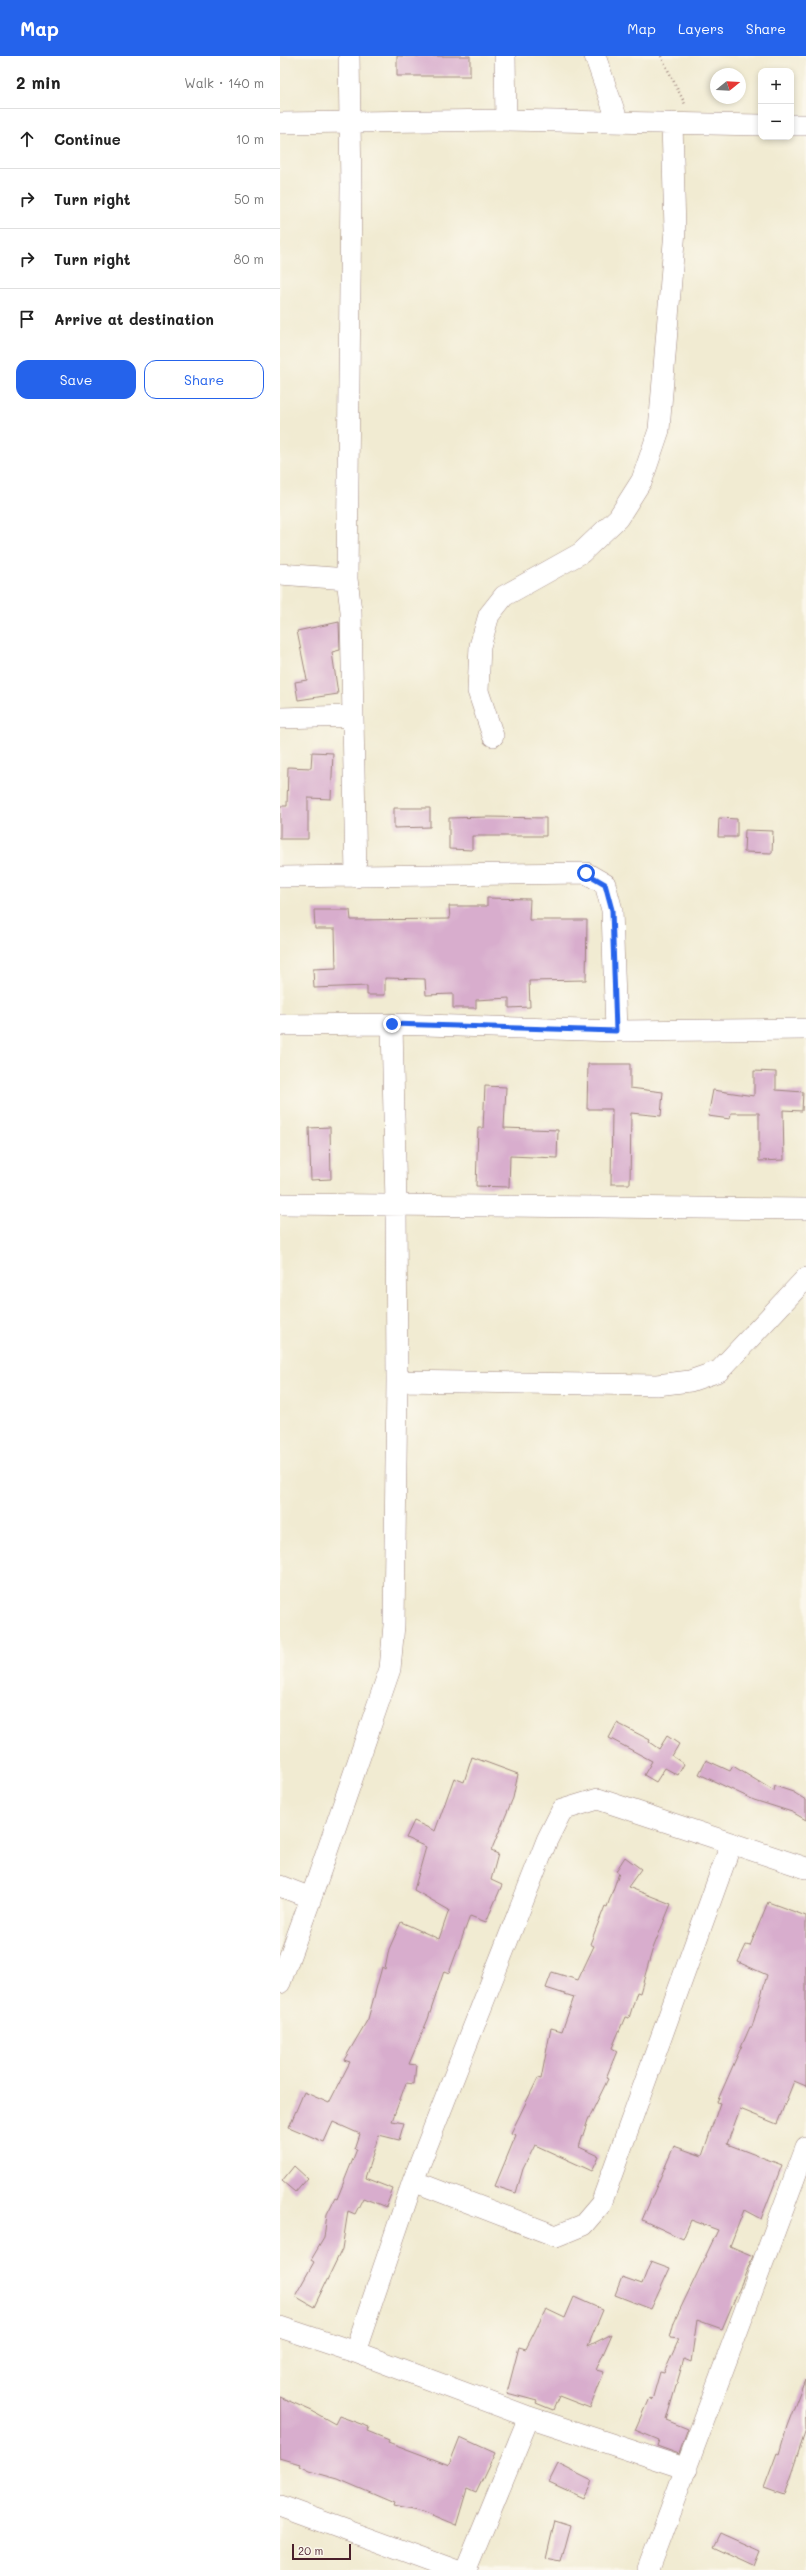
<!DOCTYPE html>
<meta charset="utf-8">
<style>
body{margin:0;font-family:Mali,sans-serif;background:#f6f6f6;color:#222}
.controls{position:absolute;right:12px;top:12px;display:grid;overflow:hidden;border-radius:8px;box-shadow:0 2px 6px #0003}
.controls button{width:36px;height:36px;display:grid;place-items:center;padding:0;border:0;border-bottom:1px solid #e0e0e0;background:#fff;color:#222;font:20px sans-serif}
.compass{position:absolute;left:430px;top:12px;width:36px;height:36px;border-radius:50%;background:#fff;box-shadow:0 2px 6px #0003;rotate:72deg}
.scale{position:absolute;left:12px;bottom:10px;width:59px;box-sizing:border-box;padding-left:4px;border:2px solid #4a1f2b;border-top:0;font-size:11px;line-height:14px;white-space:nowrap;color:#4a1f2b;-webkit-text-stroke:3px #fbf7ec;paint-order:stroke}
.stop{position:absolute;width:12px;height:12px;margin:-9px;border:3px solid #2563eb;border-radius:50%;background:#fff}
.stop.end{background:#2563eb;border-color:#fff;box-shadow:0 1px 4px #0008}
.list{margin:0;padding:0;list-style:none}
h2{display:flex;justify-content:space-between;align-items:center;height:52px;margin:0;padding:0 16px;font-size:17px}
h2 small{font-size:13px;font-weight:400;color:#767676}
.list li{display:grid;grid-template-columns:26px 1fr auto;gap:12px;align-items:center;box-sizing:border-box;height:60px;padding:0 16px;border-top:1px solid #e0e0e0}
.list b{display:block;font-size:15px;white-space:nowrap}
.list em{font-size:13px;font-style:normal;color:#767676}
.actions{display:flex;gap:8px;padding:12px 16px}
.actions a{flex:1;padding:9px 0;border:1px solid #2563eb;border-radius:12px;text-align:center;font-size:14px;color:#2563eb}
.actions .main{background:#2563eb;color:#fff}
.icon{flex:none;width:22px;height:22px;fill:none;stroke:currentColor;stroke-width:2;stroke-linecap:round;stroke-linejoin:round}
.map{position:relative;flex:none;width:526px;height:2514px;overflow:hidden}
header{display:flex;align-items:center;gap:24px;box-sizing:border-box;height:56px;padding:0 20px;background:#2563eb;color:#fff}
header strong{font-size:19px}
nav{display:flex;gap:22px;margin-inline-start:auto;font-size:14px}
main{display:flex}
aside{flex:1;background:#fff}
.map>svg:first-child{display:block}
.building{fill:#d8adcd}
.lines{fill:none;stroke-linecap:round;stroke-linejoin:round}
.minor-casing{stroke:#9e857e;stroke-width:22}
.path{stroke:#9e857e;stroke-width:2.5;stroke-dasharray:1 3;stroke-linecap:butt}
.minor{stroke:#fff;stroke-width:21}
.route{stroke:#2563eb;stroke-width:5}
</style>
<header>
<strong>Map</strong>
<nav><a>Map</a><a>Layers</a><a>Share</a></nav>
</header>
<main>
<aside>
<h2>2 min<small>Walk · 140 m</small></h2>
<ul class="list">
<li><svg class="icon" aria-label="ahead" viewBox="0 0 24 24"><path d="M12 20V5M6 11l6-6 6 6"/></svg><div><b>Continue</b></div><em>10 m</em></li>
<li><svg class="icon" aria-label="right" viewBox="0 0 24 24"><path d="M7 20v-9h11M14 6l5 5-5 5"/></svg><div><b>Turn right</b></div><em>50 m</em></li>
<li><svg class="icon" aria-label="right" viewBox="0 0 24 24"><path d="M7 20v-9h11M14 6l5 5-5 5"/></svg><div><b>Turn right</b></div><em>80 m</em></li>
<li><svg class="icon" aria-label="arrive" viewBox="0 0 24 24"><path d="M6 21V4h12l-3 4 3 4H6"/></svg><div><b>Arrive at destination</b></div></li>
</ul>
<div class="actions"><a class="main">Save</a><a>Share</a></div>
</aside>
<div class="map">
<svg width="526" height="2514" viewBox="0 0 526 2514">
<rect width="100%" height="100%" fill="#fbf7ec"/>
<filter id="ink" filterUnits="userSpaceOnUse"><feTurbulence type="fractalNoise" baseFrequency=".025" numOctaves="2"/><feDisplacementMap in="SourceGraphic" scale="8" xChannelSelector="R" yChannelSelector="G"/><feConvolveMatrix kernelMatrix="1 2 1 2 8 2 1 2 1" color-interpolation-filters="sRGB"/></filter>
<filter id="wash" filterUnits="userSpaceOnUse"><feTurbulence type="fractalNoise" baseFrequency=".012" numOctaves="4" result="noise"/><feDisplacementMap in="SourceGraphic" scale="16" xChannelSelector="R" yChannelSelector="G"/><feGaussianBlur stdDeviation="0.9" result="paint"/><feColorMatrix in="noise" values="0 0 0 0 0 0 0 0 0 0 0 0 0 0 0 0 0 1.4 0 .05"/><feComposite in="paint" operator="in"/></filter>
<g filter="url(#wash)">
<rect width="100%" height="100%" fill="#f1ebd2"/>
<g id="blocks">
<path class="building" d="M117,0H190V20H117Z
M59,566L60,594L52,596L58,638L18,644L15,626L27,624L17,575Z
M32,696L53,697L51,743L28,742V783H0V750H7L8,711L31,712Z
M114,752H150V771L114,772Z
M209,761L266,762V780H192V794L169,793V762Z
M439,762L457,763V781H438Z
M465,774L493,775L492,797L464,796Z
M207,842L250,843L249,864H307L306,924L249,925L250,951L229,952V942L196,944V952H173V938L146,939L145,923L105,922V939H87V930L34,932L33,913L56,912L55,873H35L34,854H70L71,864L170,863L169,850H207Z
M308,1008H350V1032L383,1036L381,1060L351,1057L350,1128H331L332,1053H307Z
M474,1015L496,1016V1034L523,1036L522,1055L503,1054L504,1104L479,1105V1057H451L450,1063L428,1060L433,1034L474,1040Z
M205,1030L226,1031L224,1072L278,1074L277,1102L230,1100L229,1131L196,1130L198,1072H203Z
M50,1071L51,1123L31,1124L29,1072Z
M337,1667L370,1684L369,1686L379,1693L387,1680L399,1688L392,1700L404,1708L398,1719L385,1712L376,1726L364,1719L372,1705L329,1682Z
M192,1701L238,1718L233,1742L211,1795L218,1798L211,1824L222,1829L206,1866L190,1860L169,1917L164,1915L148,1963L129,2008L136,2009L134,2028L126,2027L112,2065L124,2067L119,2084L99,2079L85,2122L113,2133L106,2151L83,2142L75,2158L68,2155L62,2193L34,2251L15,2240L34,2206L31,2204L44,2182L47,2158L55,2142L57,2143L77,2093H75L80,2078L53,2066L44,2086L9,2071L24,2036L49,2047L70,2006L64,2004L88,1963L102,1911L105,1913L109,1893L121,1866L159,1883L169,1854L134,1834L146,1791L126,1782L134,1765L155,1775L174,1722L184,1726Z
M426,1704L450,1715L453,1710L494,1735L495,1730L513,1736L526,1744V1764L512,1756L474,1744L419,1718Z
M345,1801L361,1813L348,1831L391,1848L372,1895L360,1937L357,1936L349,1962L345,1961L332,1992L337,1995L326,2022L328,2023L308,2064L299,2091L319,2100L312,2115L255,2089L243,2113L236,2137L215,2130L236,2079L231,2077L258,2022L261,2023L271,1972L282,1975L294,1941L266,1932L272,1916L298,1924L314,1890L310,1888L325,1850L327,1851L339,1817L336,1815Z
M488,1846L526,1860V2030L514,2025L497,2068L460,2053L447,2088L502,2109L481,2163L464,2154L450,2190L473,2200L442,2273L417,2264L411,2306L404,2303L386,2364L408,2373L399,2398L377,2390L379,2384L355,2374L369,2342L372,2344L380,2316L384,2317L399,2283L390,2282L394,2266L438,2174L411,2164L403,2183L362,2164L394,2090L422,2100L440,2047L437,2046L470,1971H472L487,1919L458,1906L466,1889L470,1890Z
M14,2110L27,2122L15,2136L2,2125Z
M371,2205L390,2212L371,2253L335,2239L342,2221L362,2228Z
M294,2241L323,2254L308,2290L332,2278L316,2314L324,2316L310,2352L279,2340L273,2354L256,2347L257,2345L227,2337L239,2291L246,2293L266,2253L285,2262Z
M525,2323L526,2374L504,2439L484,2432L497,2397L499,2398L507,2370Z
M0,2341L32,2355L55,2368L59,2360L89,2371L87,2375L109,2384L108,2386L169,2409L180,2381L215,2397L196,2437L187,2433L176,2470L142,2456L113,2450L114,2447L58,2423L29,2415L19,2410L20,2408L0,2402Z
M278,2408L312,2425L304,2442L269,2426Z
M275,2464L291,2469L281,2506L266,2503Z
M441,2477L481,2495L475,2510L434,2491Z"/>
</g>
</g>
<g filter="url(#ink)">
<use href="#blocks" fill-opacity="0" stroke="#9e857e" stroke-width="1"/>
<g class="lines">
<defs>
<path id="minor" d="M225,0L226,64
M315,0L338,66
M0,67L226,64L481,69
M511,69H526
M0,518L67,523L71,555L76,821
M67,523L71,131L69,0
M0,662L72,660
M213,680L198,635L200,590L209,559L224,540L301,497L338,462L362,424L379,374L395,174L392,67
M0,821L306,817L325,828L332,854L336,975
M0,969L112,968L336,975L526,973
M0,1148L526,1153
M117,1325L377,1329L410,1325L439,1315L526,1222
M0,1830L31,1842
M0,1927L31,1842L110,1613L114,1569L117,1325L116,1149L112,968
M133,2125L276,2180L303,2169L321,2148L451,1788
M0,2271L75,2296L249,2361L407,2413
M75,2296L133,2125L267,1784L282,1754L318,1743L526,1812
M0,2450L175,2514
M186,2514L249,2361
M368,2514L526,2091"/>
</defs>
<use href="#minor" class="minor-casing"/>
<path class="path" d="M381,0L405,48"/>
<use href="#minor" class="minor"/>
</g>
</g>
<g class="lines" filter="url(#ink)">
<path class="route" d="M112,968L336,975L332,854L325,828L306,817"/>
</g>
</svg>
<div class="controls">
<button>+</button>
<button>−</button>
</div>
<svg class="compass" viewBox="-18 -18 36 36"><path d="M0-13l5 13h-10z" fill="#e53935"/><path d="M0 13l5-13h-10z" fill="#767676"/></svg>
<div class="scale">20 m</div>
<div class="stop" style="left:306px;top:817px"></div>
<div class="stop end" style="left:112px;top:968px"></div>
</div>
</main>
